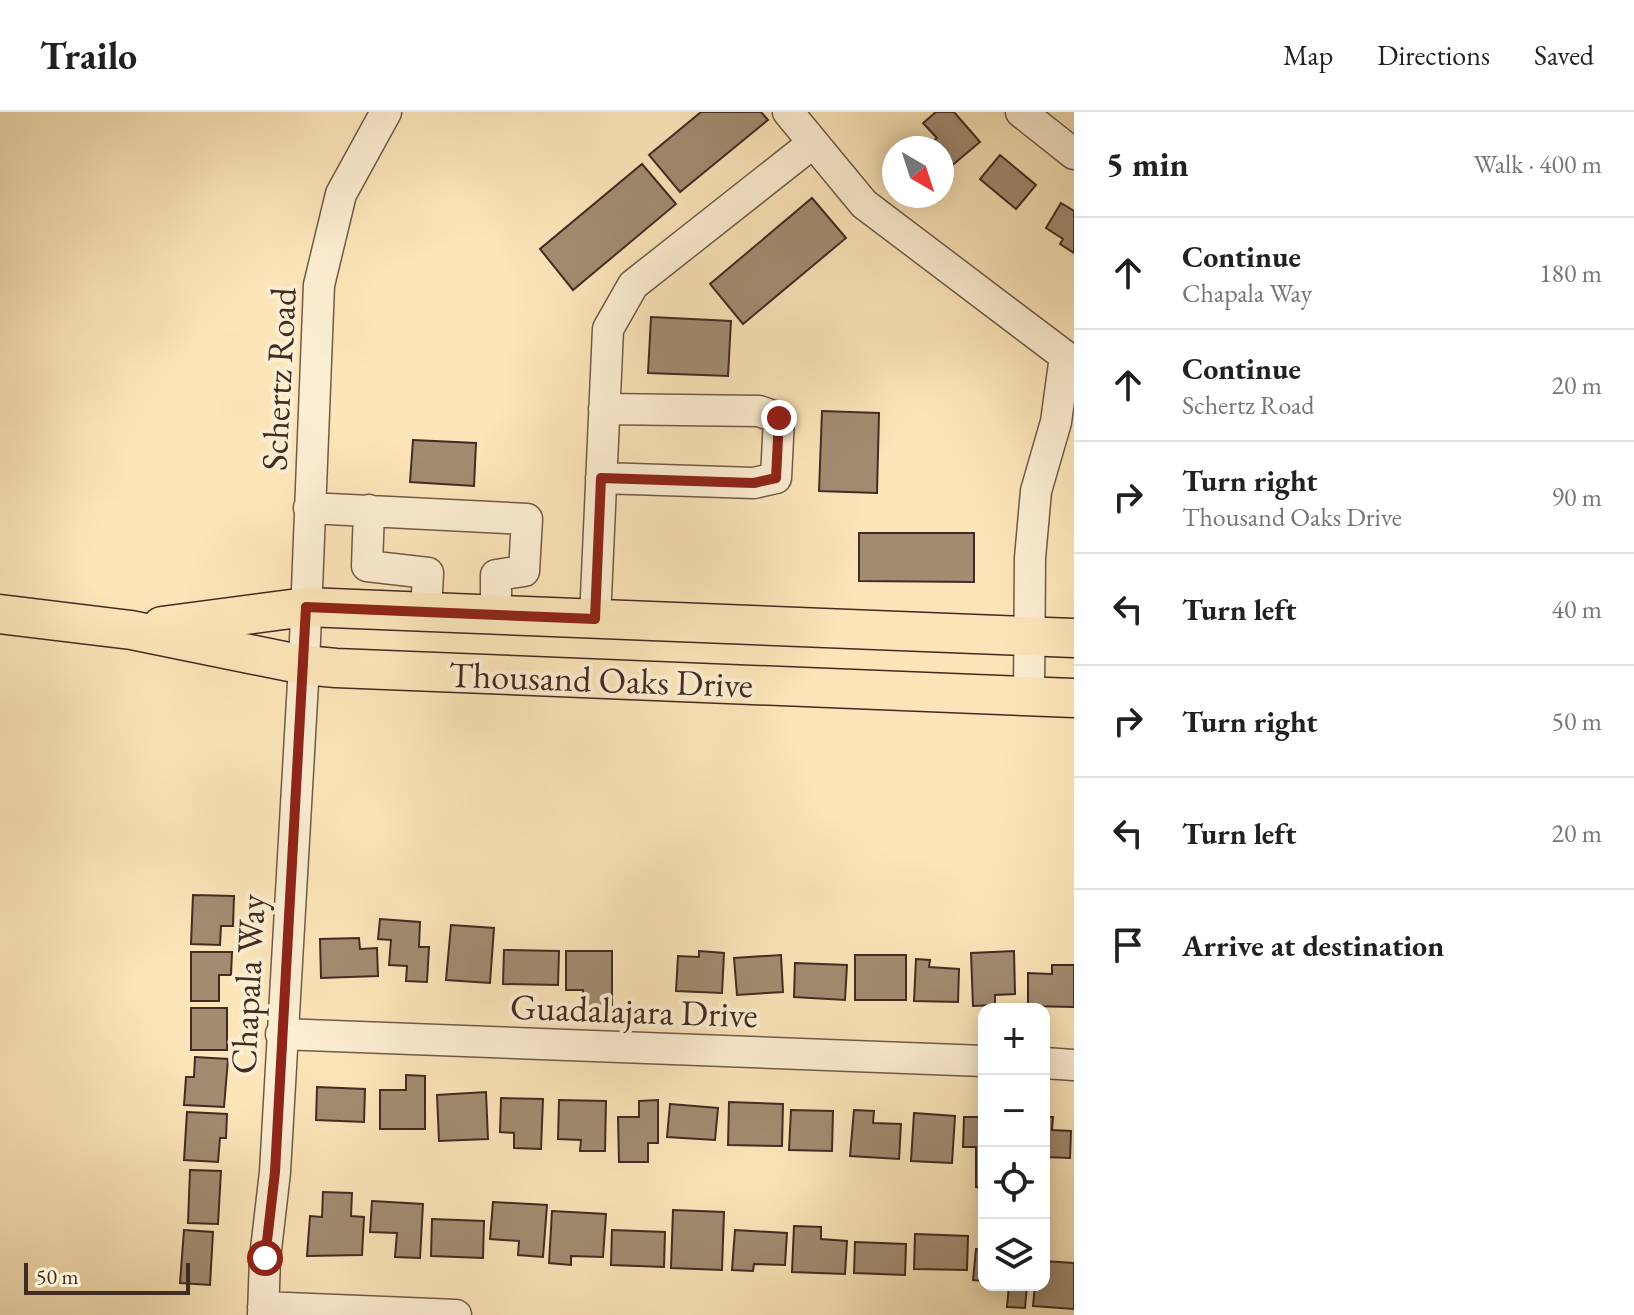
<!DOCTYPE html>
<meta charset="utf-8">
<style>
body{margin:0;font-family:"EB Garamond",serif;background:#f2f2f2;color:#202124}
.controls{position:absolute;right:24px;bottom:24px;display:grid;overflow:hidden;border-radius:16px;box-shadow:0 4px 20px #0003}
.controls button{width:72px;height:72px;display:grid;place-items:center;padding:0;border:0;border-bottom:2px solid #e0e0e0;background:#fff;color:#202124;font:40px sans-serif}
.compass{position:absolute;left:882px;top:24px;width:72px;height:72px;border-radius:50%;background:#fff;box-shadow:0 4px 20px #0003;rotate:141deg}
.scale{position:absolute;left:24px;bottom:20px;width:166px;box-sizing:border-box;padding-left:8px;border:4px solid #422b22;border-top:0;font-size:22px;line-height:28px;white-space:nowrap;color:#422b22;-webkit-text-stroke:6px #fceed2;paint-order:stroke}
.stop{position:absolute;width:24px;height:24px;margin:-18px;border:6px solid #8f2418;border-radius:50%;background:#fff}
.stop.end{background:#8f2418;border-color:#fff;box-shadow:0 2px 8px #0008}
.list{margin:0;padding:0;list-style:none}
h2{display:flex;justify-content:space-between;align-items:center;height:104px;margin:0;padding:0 32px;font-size:34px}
h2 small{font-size:26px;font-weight:400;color:#757577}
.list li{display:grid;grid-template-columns:52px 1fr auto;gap:24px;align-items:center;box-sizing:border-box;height:112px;padding:0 32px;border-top:2px solid #e0e0e0}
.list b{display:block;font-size:30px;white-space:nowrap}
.list p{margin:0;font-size:26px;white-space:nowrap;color:#757577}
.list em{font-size:26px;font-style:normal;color:#757577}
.icon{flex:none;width:44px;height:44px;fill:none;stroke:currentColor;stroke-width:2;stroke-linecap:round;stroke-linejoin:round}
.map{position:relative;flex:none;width:1074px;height:1203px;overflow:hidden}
header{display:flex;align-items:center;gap:48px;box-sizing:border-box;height:112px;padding:0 40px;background:#fff;border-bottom:2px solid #e0e0e0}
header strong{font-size:38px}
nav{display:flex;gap:44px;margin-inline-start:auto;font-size:28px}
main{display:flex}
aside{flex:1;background:#fff}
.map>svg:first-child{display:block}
.building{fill:#a28c71;stroke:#422b22;stroke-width:2}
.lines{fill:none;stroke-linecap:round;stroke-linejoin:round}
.minor-casing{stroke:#705a48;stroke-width:33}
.major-casing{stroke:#422b22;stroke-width:41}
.minor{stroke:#fceed2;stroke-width:30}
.major{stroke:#fbe5b9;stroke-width:38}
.route{stroke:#8f2418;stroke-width:10}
.labels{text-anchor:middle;stroke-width:8;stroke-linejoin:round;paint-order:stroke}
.street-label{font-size:36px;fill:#422b22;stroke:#fceed2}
</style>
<header>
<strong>Trailo</strong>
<nav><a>Map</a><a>Directions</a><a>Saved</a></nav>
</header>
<main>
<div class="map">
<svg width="1074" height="1203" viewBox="0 0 1074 1203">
<rect width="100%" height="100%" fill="#fbe5b9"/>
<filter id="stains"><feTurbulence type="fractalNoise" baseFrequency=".0025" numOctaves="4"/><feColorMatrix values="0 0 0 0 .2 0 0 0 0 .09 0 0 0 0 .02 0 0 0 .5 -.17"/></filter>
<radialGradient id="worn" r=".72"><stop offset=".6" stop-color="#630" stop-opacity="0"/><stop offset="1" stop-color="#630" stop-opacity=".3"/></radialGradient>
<path class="building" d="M701,0H761L768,8L680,80L649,43Z
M936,0H954L980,30L950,55L942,46V36L930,32L937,26L923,11Z
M1000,43L1036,73L1016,97L980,67Z
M642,52L676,92L573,178L540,137Z
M812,86L846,126L743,212L710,172Z
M1061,91L1074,99V141L1060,132L1063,127L1046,116Z
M651,205L731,209L728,264L648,261Z
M822,299L879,301L877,381L819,379Z
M413,328L476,331L474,374L410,370Z
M859,421H974V470L859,469Z
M193,783L234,784L233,814H221L220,833L191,832Z
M380,807L420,810L419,835H429L427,870L406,869L407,854L389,853L391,828L378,827Z
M451,813L494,816L490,871L446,868Z
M359,826L360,837L377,836L378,864L321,866L320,827Z
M504,838L559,839L558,873L503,872Z
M566,839H612V902H583V878H566Z
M699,839L724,841L722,881L676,879L678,844L699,845Z
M1014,839L1015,882L995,883V893L973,894L971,841Z
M191,840H232L231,863H219V889H191Z
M781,843L783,880L737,883L734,846Z
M855,843H906V888H855Z
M916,847L930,848L929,855L959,857L958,890L914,889Z
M795,851L847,853L845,888L794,885Z
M1052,853H1074V895L1028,894V861L1052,862Z
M191,896H227V938H191Z
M195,945L228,947L224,995L184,993L186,965H194Z
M406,963L425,964V1017H380V978H406Z
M317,975L365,977L364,1010L316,1008Z
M486,980L488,1027L439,1029L437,983Z
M501,986L543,987L541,1037L514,1036V1021L500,1020Z
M559,988L606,989L605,1039H580L581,1028L558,1027Z
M658,988V1031H648V1050H619L618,1005H639V989Z
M729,990L783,992L782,1034L728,1033Z
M670,992L718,996L715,1028L667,1025Z
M791,998L833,999L832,1039L789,1038Z
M854,998L874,999L873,1011L901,1012L899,1047L850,1044Z
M187,1000L227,1002L226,1026H220L218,1050L184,1048Z
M914,1001L955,1004L952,1051L911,1049Z
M964,1005H984V1076L976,1075V1035H963Z
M1044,1005H1053L1052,1018L1071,1019L1070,1046L1044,1045Z
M190,1058L221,1059L218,1112L188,1111Z
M323,1080L352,1081L351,1104L364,1105L362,1143L307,1144L310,1104L322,1105Z
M372,1089L423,1092L420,1146L395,1145L397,1121L370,1120Z
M493,1090L547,1093L543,1145L518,1143L519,1129L490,1127Z
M673,1098L724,1100L722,1158L671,1156Z
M552,1099L606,1102L603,1145L571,1144V1153L549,1151Z
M432,1107L484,1109L483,1146L431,1144Z
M794,1114L821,1115V1127L847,1129L845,1162L792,1160Z
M184,1118L213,1120L210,1173L180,1171Z
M612,1118L665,1120L664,1155L611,1153Z
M735,1118L787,1121L785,1153L754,1152L753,1159L732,1158Z
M915,1122L968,1124L967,1158L914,1157Z
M855,1130L906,1132L905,1163L854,1161Z
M976,1137L984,1138V1169L973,1168Z
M1044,1149L1074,1151V1197L1033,1194L1035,1173H1044Z
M1009,1173H1027L1025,1196L1007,1195Z"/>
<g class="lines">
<defs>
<path id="minor" d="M788,0L864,92L1065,244L1056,310L1036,379L1030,446L1029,584
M1021,0L1074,42
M601,366L754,371L776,366L779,306L759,299L604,297
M309,396L527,407L524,459L496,463V503
M369,398L367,454L428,461L426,500
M595,507L608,217L633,173L813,31
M281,922L984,949
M1044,951L1074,953
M263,1195L456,1203
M263,1203L265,1146L275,1060L304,553L319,173L341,82L386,0"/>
<path id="major" d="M0,502L131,518L304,553L336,556L1074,586
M162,514L306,495L1074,526"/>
</defs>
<use href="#minor" class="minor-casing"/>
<use href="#major" class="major-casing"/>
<use href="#minor" class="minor"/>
<use href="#major" class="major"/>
</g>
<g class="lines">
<path class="route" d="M265,1146L275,1060L306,495L595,507L601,366L754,371L776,366L779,306"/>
</g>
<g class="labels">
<g class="street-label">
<text transform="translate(278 267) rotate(-87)" y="13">Schertz Road</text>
<text transform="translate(601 567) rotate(2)" y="13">Thousand Oaks Drive</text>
<text transform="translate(247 872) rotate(-87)" y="13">Chapala Way</text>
<text transform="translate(634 898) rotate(2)" y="13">Guadalajara Drive</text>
</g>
</g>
<rect width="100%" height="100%" filter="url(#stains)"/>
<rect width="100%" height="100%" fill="url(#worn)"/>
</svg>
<div class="controls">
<button>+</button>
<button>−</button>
<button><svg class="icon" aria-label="locate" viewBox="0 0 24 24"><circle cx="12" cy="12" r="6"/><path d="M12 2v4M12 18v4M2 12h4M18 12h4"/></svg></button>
<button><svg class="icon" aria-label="layers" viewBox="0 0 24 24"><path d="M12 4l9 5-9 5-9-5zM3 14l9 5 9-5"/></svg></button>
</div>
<svg class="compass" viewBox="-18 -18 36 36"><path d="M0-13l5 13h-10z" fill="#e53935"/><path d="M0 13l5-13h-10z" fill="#757577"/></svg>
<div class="scale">50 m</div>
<div class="stop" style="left:265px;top:1146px"></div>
<div class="stop end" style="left:779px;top:306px"></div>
</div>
<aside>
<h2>5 min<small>Walk · 400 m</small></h2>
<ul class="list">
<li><svg class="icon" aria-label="ahead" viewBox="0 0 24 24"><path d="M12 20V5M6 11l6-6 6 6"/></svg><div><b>Continue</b><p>Chapala Way</p></div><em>180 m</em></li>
<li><svg class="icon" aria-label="ahead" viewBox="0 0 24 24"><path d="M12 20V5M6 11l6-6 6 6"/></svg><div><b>Continue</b><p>Schertz Road</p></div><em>20 m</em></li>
<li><svg class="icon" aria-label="right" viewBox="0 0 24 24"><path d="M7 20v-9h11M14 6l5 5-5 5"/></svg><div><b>Turn right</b><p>Thousand Oaks Drive</p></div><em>90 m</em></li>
<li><svg class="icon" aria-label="left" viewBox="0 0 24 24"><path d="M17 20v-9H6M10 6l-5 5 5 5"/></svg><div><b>Turn left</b></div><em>40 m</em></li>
<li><svg class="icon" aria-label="right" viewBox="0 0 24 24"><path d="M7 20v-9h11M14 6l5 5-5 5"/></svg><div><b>Turn right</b></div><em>50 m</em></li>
<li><svg class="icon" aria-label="left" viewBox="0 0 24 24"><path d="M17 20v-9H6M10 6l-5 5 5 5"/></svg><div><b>Turn left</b></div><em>20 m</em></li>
<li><svg class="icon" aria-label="arrive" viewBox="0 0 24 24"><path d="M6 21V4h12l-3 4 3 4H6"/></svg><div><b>Arrive at destination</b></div></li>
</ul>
</aside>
</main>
